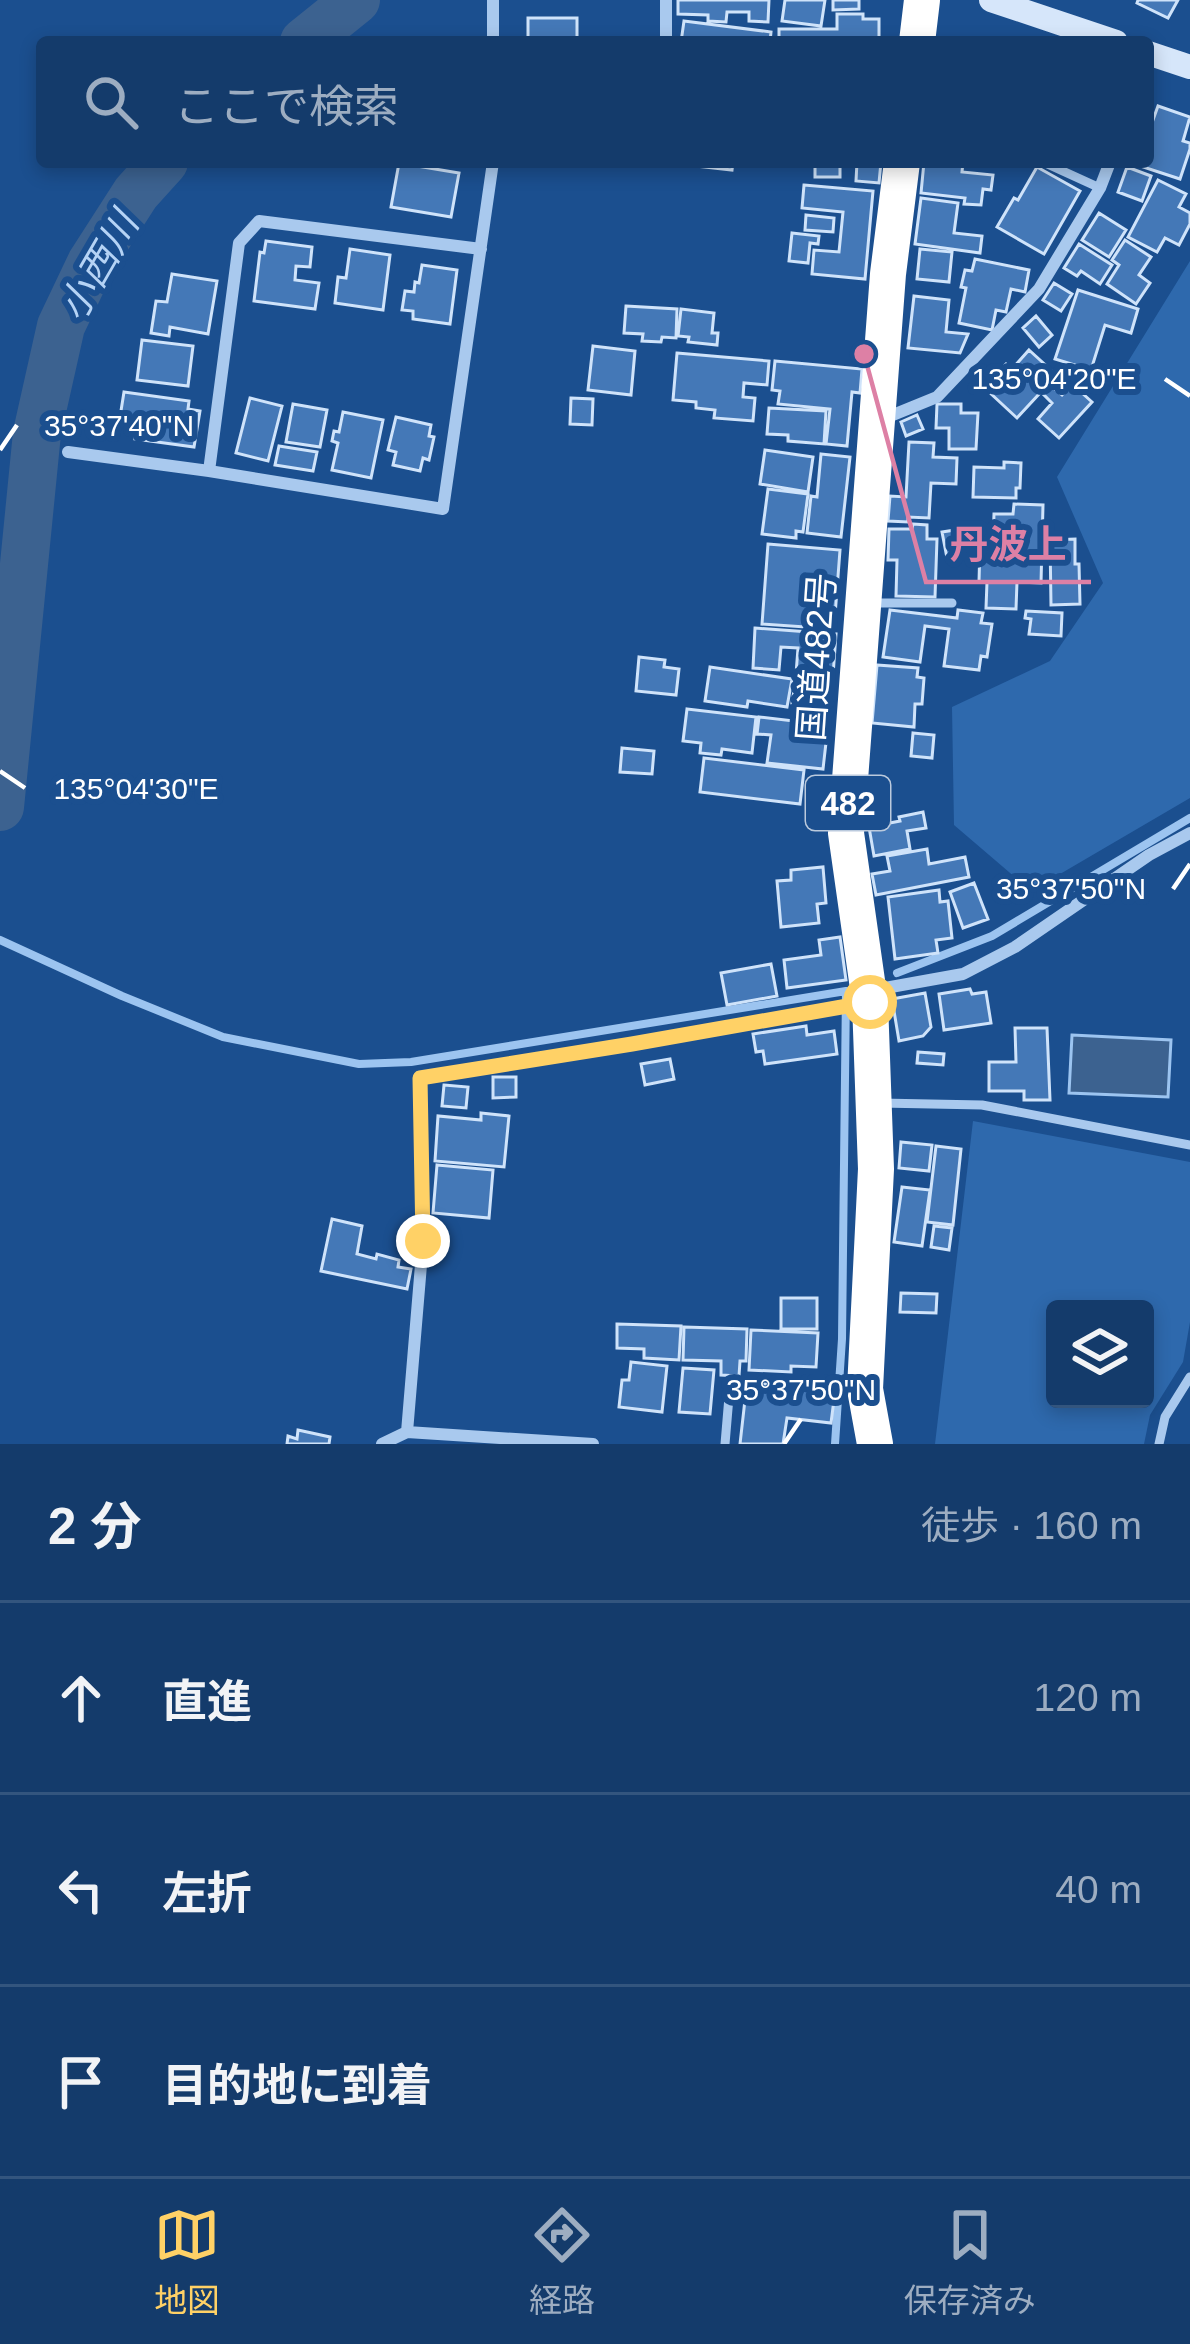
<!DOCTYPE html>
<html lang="ja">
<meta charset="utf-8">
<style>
body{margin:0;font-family:Arial,"Noto Sans JP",sans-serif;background:#214673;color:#f1f3f6}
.controls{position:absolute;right:36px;bottom:36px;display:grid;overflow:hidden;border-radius:12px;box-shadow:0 6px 18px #0003}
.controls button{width:108px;height:108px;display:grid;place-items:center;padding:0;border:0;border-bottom:3px solid #33557e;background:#143b6b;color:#f1f3f6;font:60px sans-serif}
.stop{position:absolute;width:36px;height:36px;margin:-27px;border:9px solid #ffd166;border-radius:50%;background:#fff}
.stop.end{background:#ffd166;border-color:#fff;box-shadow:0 3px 12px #0008}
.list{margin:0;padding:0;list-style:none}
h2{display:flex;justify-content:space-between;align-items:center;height:156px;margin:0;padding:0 48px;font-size:51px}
h2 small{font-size:39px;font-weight:400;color:#9dadc1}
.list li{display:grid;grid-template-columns:78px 1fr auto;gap:36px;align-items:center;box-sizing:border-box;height:192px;padding:0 48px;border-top:3px solid #33557e}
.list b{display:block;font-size:45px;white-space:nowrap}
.list em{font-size:39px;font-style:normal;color:#9dadc1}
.icon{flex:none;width:66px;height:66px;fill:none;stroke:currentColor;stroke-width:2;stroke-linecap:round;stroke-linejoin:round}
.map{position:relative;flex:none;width:1190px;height:1444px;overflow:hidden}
.search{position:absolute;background:#143b6b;box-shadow:0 6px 18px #0003;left:36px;right:36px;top:36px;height:132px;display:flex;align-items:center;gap:30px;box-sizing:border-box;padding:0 42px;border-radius:12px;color:#9dadc1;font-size:45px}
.sheet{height:732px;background:#143b6b}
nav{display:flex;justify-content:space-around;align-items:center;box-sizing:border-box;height:168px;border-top:3px solid #33557e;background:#143b6b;font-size:33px;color:#9dadc1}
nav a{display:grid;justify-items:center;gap:6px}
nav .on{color:#ffd166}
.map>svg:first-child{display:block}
.green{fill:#2e69ad;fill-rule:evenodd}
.water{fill:#3c6290;stroke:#9cc4f0;stroke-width:3}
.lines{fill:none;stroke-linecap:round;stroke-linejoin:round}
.stream{stroke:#9cc4f0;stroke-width:8}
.river{stroke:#3c6290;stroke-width:48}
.building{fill:#4478b7;stroke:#cfe3fa;stroke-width:3}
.lane{stroke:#a9c9ee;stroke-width:9}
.street{stroke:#a9c9ee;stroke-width:12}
.secondary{stroke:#d6e6fa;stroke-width:24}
.highway{stroke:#fff;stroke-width:36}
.route{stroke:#ffd166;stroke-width:15}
.ticks{fill:none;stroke:#fff;stroke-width:4.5}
.labels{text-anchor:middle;stroke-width:12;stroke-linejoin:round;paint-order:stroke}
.shield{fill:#1b4f8f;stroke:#bbcadd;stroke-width:3}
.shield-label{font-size:33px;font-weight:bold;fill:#fff}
.street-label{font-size:36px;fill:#fff;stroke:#1b4f8f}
.water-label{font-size:39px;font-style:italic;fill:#b5d3f5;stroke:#1b4f8f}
.ticks-label{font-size:30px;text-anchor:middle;fill:#fff;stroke:#1b4f8f;stroke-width:12;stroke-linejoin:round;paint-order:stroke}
.leader{fill:none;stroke:#dd80a5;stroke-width:4.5}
.callout-dot{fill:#dd80a5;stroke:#1b4f8f;stroke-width:4.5}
.callout-label{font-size:39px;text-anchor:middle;font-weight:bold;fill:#dd80a5;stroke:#1b4f8f;stroke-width:12;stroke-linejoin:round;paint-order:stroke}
</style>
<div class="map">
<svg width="1190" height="1444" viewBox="0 0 1190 1444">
<rect width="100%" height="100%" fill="#1b4f8f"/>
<path class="green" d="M1190,261V798L1031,891L954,825L952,707L1050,661L1103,583L1057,477Z
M973,1121L1190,1162V1322L1183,1362L1150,1415L1144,1444H935ZM1055,1309H1145V1399H1055Z"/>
<path class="water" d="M1072,1035L1171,1040L1168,1097L1069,1093Z"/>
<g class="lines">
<path class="stream" d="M0,940L122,996L223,1037L359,1064L411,1062L846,991L842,1339L835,1444
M897,973L992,936L1190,818"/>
<path class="river" d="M304,42L356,0
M0,807L37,433L61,326L91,263L136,193L164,162"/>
</g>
<path class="building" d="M678,0H769L768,22L749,21V12H727L726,22L708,21V15L678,14Z
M785,0H825L821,26L782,21Z
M833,0H859V9L833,10Z
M1138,0H1178L1168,18L1137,3Z
M837,14H863V19H879V42H779V29H837Z
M528,18H577V42H528Z
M684,21L771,32L770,42H681Z
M1158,106L1190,117L1183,141L1190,143V149L1180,179L1137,165L1139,162H1148V134Z
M660,162H733L732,170Z
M815,162H840V177H815Z
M857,162H881L879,183L856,181Z
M924,162H963L962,172L993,175L991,190L983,189L981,205L964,204L965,198L921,193Z
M399,163L459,173L451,217L391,207Z
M1037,167L1080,191L1044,254L997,227L1014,198L1018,200Z
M1127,167L1151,176L1142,201L1118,192Z
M1158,180L1186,194L1179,207L1190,213V224L1179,245L1165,238L1157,252L1128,237Z
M804,185L873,191L865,279L812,274L814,250L839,252L843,212L802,208Z
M921,198L958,203L954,233L982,236L980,253L915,244Z
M1099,213L1126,230L1109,257L1082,240Z
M806,215L834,218L833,232L805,230Z
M792,233L819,236L818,244L810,243L808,263L789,261Z
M1125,240L1151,257L1139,275L1150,283L1136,304L1107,284L1119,265L1112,260Z
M266,241L312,247L310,267L296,266L295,280L319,283L315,309L254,301L260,252L264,253Z
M1079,244L1112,265L1100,284L1081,271L1077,276L1064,268Z
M350,249L390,255L383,310L335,303L338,277L346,278Z
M920,249L952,252L949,282L917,279Z
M975,259L1029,270L1025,292L1011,289L1006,312L996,310L992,330L959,323L966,288L961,287L965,270L972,271Z
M422,265L457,270L450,324L413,319V311L402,310L405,291L414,292L415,282L419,283Z
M172,274L217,281L208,334L170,327L169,336L151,333L156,301L167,302Z
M1054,283L1072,294L1061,311L1043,300Z
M1078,290L1138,309L1131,333L1105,325L1091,370L1055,359Z
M914,296L949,300L946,332L968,334L960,353L908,348Z
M626,306L677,309L676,338L662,337L661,342L642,341L643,334L624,333Z
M681,309L714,313L712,333H718L717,345L688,342L689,337L678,336Z
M1036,316L1052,335L1039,347L1023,328Z
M142,340L193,346L188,386L137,380Z
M593,346L635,351L631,395L588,390Z
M1029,350L1062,380L1054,388L1062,395L1072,384L1092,402L1059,438L1038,419L1052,403L1041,392L1017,418L989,392L1001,379L996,374L1006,364L1012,369Z
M677,353L769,361L767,385L744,383L743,397L755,398L753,421L714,418L715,410L696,408V402L673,400Z
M775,361L862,369L860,393L852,392L847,446L826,444L830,409L778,404L780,391L772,390Z
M124,392L189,401L188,409L200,411L194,447L135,439L137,420L120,417Z
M250,398L282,406L268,461L236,453Z
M571,398L593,399L592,425L570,424Z
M293,404L327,410L320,447L286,442Z
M937,404H961V413H978L976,449H949V428H936Z
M769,408L826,411L824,444L788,441V435L767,434Z
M343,412L383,420L371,478L332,470L338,443L332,441L334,431L339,432Z
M917,415L923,429L906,436L901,422Z
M396,417L431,425L429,436L434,437L429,460L423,458L420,471L393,465L396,452L388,450Z
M909,442L934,443L933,457L957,458L956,484L931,483L929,518L908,517V522L888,521L890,496L906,497Z
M279,446L317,452L313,471L275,465Z
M765,450L813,457L808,492L760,484Z
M821,454L850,457L841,537L807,533L811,496L817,497Z
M1004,462L1021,463L1020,488H1016V498L973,497L974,467L1004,468Z
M768,489L808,494L803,532L796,531V538L762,534Z
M1014,504L1043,505L1041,583L1017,582L1016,609L986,608L987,582H979L980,546H993L994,514H1013Z
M913,524L927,525V539H937L935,597L896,596L897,560H888L889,529H912Z
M955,530L961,555L947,558L942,532Z
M1075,539V564H1079L1080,604L1051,605L1050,540Z
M768,544L840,550L834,629L762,624Z
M890,610L957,618L958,610L983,613L981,623L992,624L987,657L981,656L979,670L944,666L949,629L925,626L920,662L883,657Z
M1026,611L1062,613L1061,636L1029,634L1031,619L1025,618Z
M755,628L836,634L833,676L796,674L798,648L781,647L779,670L753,668Z
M639,657L665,660L664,667L679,669L676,695L636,691Z
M877,665L918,668L917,677L924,678L922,704H915L914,727L872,723Z
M710,667L792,679L787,707L748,701L747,707L705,701Z
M796,678L830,682L827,708L792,703Z
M687,709L756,717L752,753L722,749L721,755L700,753L701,743L683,741Z
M759,717L828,725L823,769L767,763L771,735L757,734Z
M913,733L934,735L932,758L911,756Z
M622,748L654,751L652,774L620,772Z
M704,758L804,770L800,804L700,792Z
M869,786L886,788L884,805L867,803Z
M923,812L926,828L907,831L910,849L874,856L869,827L900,821L899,817Z
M927,849L929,864L965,857L969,877L876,895L872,874L890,871L887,856Z
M823,867L826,903L817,904L819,923L781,927L777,881L791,880V870Z
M974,883L988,919L963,928L950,892Z
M939,890L940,902L948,901L952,938L936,940L938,953L895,959L888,897Z
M840,937L846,980L787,988L784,960L821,955L819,940Z
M771,964L777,996L727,1005L721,973Z
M970,989L972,994L986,992L991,1023L944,1030L939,994Z
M925,993L931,1027L923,1036L899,1041L892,999Z
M806,1026L807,1035L834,1031L837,1054L765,1064L763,1051L756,1052L753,1034Z
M1015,1028H1047L1050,1100H1024V1091H989V1062H1016Z
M918,1052L944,1054L943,1065L917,1063Z
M670,1059L674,1079L645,1085L641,1064Z
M493,1077H516V1097L493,1098Z
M444,1085L468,1087L466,1108L442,1106Z
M481,1113L509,1116L504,1167L435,1161L438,1116L481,1120Z
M901,1142L932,1145L929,1171L899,1168Z
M936,1146L961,1149L953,1225L927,1222Z
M437,1165L493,1170L489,1218L433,1213Z
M902,1187L930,1190L922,1246L894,1242Z
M332,1219L362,1226L357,1254L376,1259L377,1254L399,1260L398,1267L411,1269L407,1289L321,1271Z
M934,1226L952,1228L949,1250L931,1247Z
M901,1293L937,1294L936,1313L900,1312Z
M781,1298H817V1329H781Z
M617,1324L681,1326L679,1360L644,1358V1349L617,1348Z
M684,1327L747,1329L746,1361H740L739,1376L721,1375V1361L683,1360Z
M751,1330L818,1333L816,1367L791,1366V1372L749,1370Z
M631,1362L667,1366L662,1412L619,1407L622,1380H629Z
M683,1368L714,1370L710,1414L679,1412Z
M747,1382L835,1392L831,1423L787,1418L783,1444H740Z
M298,1430L330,1437L329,1444H287L288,1436L297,1439Z"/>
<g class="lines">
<path class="lane" d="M1043,162L1100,188
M873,603H952
M880,1103L982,1105L1190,1145
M725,1444L730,1385
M1159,1444L1165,1417L1190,1377"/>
<path class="street" d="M493,0V42
M666,42V0
M481,249L259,221L239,243L209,471L443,509L493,162
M883,419L937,397L1039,289L1100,188L1110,162
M68,452L209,471
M874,990L963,974L1015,947L1149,855L1190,833
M407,1432L423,1241L420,1078L631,1044L867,1002
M382,1444L407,1432L593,1444"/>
<path class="secondary" d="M991,0L1116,42
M1148,53L1190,67"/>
<path class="highway" d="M917,42L922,0
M875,1444L865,1389L876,1169L870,1002L846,833L888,274L902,162"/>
</g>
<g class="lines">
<path class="route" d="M423,1241L420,1078L632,1044L870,1002"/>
</g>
<path class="ticks" d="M1165,379L1190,396M0,450L17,425M0,771L25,788M1173,889L1190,864M784,1444L801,1419"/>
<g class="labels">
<rect class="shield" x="806" y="776" width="84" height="54" rx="9"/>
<g class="shield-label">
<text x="848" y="815">482</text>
</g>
<g class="street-label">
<text transform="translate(816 657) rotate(-86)" y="13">国道482号</text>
</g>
<g class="water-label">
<text transform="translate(98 266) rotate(-60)" y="14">小西川</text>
</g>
</g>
<g class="ticks-label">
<text x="1054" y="389">135°04'20"E</text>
<text x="119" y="436">35°37'40"N</text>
<text x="136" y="799">135°04'30"E</text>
<text x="1071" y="899">35°37'50"N</text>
<text x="801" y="1400">35°37'50"N</text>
</g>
<path class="leader" d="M864 354L926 582H1091"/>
<circle class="callout-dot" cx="864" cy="354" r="12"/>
<g class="callout-label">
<text x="1008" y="558">丹波上</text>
</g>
</svg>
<div class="controls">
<button><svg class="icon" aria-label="layers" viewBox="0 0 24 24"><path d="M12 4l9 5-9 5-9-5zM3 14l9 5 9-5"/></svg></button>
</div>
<div class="stop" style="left:870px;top:1002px"></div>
<div class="stop end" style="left:423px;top:1241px"></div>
<div class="search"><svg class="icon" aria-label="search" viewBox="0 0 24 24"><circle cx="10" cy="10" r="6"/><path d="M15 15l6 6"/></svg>ここで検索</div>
</div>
<section class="sheet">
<h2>2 分<small>徒歩 · 160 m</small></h2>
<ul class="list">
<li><svg class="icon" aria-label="ahead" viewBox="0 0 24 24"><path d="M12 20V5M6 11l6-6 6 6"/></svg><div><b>直進</b></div><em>120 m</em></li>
<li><svg class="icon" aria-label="left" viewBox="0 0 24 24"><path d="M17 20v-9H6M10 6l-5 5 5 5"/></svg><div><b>左折</b></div><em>40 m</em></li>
<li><svg class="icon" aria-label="arrive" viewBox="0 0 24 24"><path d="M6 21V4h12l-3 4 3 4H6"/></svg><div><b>目的地に到着</b></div></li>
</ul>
</section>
<nav>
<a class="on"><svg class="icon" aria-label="map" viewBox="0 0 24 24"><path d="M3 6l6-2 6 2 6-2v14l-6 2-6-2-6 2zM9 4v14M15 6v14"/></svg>地図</a>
<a><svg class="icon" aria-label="directions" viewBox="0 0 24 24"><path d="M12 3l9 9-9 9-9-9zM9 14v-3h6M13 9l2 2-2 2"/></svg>経路</a>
<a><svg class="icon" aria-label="saved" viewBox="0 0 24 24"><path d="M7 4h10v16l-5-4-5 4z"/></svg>保存済み</a>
</nav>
